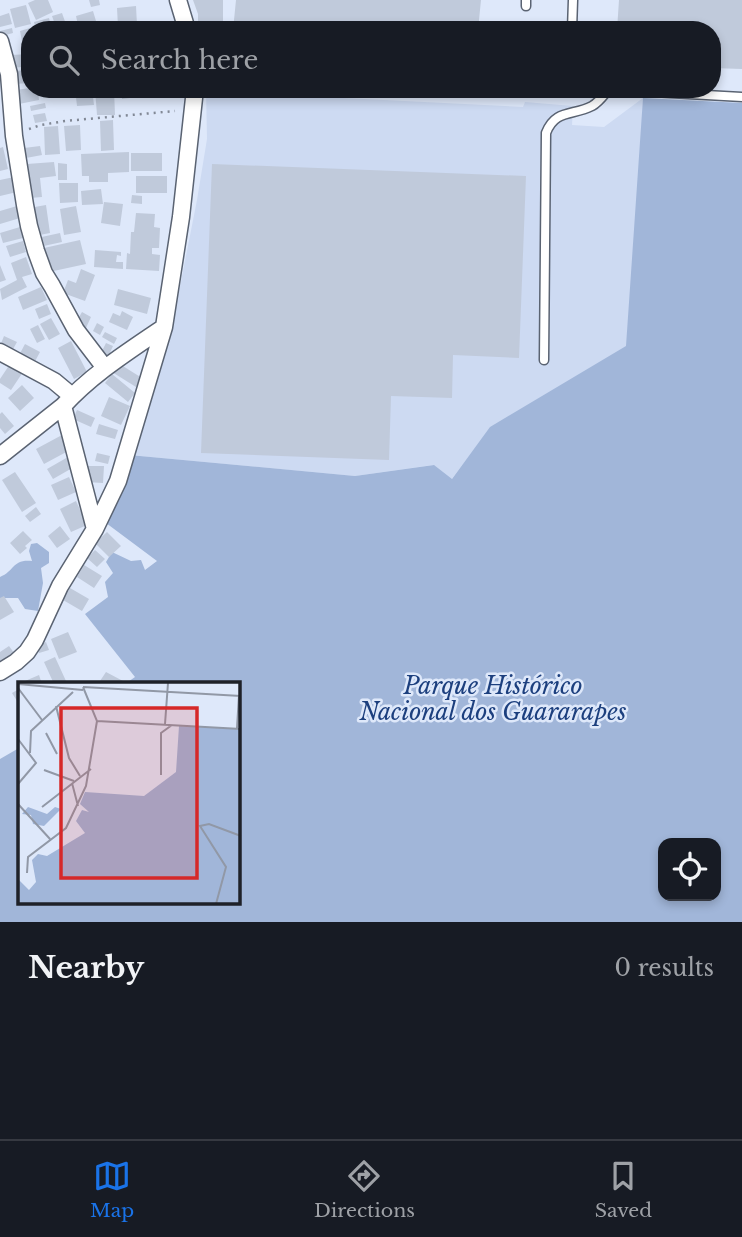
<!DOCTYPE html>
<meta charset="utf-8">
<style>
body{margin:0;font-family:"Libre Baskerville",serif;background:#242831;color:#f1f3f6}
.controls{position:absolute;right:21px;bottom:21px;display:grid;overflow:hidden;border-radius:14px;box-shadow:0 4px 10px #0003}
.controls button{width:63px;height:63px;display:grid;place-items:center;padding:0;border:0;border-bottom:2px solid #363941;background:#171b24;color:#f1f3f6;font:35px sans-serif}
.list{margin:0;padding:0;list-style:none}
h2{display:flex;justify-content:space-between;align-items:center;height:91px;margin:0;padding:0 28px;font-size:30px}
h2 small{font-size:23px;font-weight:400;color:#9ea1a6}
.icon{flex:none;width:38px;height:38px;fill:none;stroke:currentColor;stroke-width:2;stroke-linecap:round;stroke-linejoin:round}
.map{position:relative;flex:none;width:742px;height:922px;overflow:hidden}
.search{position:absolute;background:#171b24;box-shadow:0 4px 10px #0003;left:21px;right:21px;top:21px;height:77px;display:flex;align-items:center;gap:18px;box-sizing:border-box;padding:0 24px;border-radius:28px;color:#9ea1a6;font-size:26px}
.sheet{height:217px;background:#171b24}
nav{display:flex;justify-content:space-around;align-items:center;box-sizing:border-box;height:98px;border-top:2px solid #363941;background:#171b24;font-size:19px;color:#9ea1a6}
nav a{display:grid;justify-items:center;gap:4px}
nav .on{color:#1a73e8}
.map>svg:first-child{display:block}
.built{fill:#cddaf2}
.green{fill:#a1b6d9;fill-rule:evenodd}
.building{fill:#c0cadb}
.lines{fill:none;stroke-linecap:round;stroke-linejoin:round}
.lane-casing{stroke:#5a6372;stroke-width:11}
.street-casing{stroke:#5a6372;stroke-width:19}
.path{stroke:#818895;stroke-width:2.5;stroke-dasharray:2 5;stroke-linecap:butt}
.lane{stroke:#fff;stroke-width:8}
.street{stroke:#fff;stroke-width:16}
.labels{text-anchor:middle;stroke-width:5;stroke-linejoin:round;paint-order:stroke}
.park-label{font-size:23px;font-style:italic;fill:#1c3f7e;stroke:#dee8fa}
.inset-road{fill:none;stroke:#9198a6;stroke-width:2}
.view{fill:#d62828;fill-opacity:0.15;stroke:#d62828;stroke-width:3.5}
.inset-edge{fill:none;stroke:#1e2128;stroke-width:3.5}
</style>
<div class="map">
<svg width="742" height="922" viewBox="0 0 742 922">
<rect width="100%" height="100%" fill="#dee8fa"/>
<path class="built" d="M206,89H282L283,95L523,107L525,102L573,106L572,125L604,127L643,98L636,358L491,427L451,480L433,465L355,476L129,455L171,332L197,200L207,139Z"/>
<path class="green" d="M643,98L742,103V922H0V759L19,748V903H238V684H125L135,677L85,614L108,597L105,582L113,573L106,562L112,552L131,561L141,560L145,570L157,561L102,520L129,455L355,476L434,465L452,479L490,427L626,346ZM663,843H716V896H663Z
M37,543L49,552V563L41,568L43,583L38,611L25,609L18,598H5L0,599V577C15,571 12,559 32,561L29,551L31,544Z"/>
<path class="building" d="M35,0H48L53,12L36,20L28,3Z
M89,0H99L100,5L91,7Z
M193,0H223V30H198V14Z
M236,0H481L478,30H233Z
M619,0H742V69L712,68V30H617Z
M26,5L31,24L15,28L10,9Z
M136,6L137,25L118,27L117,8Z
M93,11L96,21L78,25L76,16Z
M9,13L12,24L0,27V16Z
M62,13L68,30H57L52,16Z
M49,18L52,30H36L34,22Z
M176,23V30H140V24Z
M12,28L13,33L2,36L0,31Z
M30,28V44L23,46L20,31Z
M30,54V66L13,68L11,55Z
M30,70V83L14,84L13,71Z
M30,88V89H38L39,100L19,104L16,90Z
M75,89H92L94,105L77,106Z
M95,89H114L115,115H97Z
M121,89H183V91L122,99Z
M45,103L46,108L31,111L30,106Z
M45,113L47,121L35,123L33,115Z
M113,120L114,150L101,151L100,121Z
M80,125L81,150L66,151L64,126Z
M58,126L60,154L45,155L44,127Z
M40,146L42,155L26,158L24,148Z
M3,147L8,169L0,171V148Z
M129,152V172L108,173V182H89V176H82L81,154Z
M131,153H162V171H131Z
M54,162L56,176L40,178L42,197L30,198L27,164Z
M58,163L67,164V180H58Z
M212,164L526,176L519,358L453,355L452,398L391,396L389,460L201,453Z
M136,176H167V193H136Z
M14,177L17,192L0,196V180Z
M59,183H78V202L60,203Z
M101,189L103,204L82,205L81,191Z
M132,195L142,196V204L131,203Z
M104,202L123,204L120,226L101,223Z
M46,205L50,233L34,236L29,208Z
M17,206L20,218L0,224V211Z
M76,206L81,232L64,235L60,209Z
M136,213L155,214L154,227L160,228L159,248H152V254L160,255L159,271L126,269L127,253L130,254L131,232H134Z
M20,227L23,238L3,243L0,233Z
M60,233L62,242L39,247L37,238Z
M80,240L86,264L49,272L44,248Z
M23,241L26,252L10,257L6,246Z
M95,250L121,252V256L117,255L116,262H123V269L94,267Z
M26,257L32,274L22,277L27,287L2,300L0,289L17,280L11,263Z
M0,265L6,280L0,282Z
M81,269L95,275L85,301L63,293L68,280L76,283Z
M41,287L47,300L23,310L18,297Z
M118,289L151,298L147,314L114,305Z
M47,304L51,314L39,319L35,309Z
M122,311L133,317L127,330L109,322L113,313L120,316Z
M82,312L91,317L85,330L75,324Z
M51,318L60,334L49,340L40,324Z
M97,323L104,327L100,335L93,331Z
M38,325L45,339L37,343L30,329Z
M105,332L117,338L114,344L102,337Z
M4,336L17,342L12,351L0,346Z
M71,341L87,372L74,379L58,348Z
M106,343L113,346L107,359L100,355Z
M25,344L40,352L32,367L17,359Z
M118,363L142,378L136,387L112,372Z
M10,364L23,372L11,390L0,383V379Z
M112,374L135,393L128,402L105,383Z
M22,385L34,398L20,411L8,398Z
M109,397L130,406L121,425L101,416Z
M77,410L95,418L91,427L73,419Z
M2,412L14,426L5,434L0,428V414Z
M99,424L118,430L115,439L96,434Z
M62,435L70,450L44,464L36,449Z
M97,453L110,456L108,464L95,461Z
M68,457L74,467L53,479L47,469Z
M86,466H104L103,483L86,482Z
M15,472L36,503L22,512L2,480Z
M69,477L76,492L58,500L51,485Z
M76,501L87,525L71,532L60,509Z
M36,507L41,514L30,522L25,516Z
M60,526L70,539L57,548L48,536Z
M23,531L32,540L25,546L27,548L20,554L10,543Z
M107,532L121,546L109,557L95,543Z
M95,550L105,559L97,567L87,558Z
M84,565L102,576L94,588L77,577Z
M70,588L89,599L82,611L63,600Z
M4,596L14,612L0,620V598Z
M68,632L77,652L59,659L51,639Z
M46,642L49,650L39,653L36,646Z
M9,646L17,657L0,669V652Z
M55,657L66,681L58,684H54L44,662Z
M106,672L123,681L121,684H98Z
M39,675L42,684H27L25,681Z
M19,689V700L17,701L12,693Z"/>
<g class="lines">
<defs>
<path id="lane" d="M526,6V0
M572,30L573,0
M599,89L742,97
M544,360L546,133C555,109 573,116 592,106C599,102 603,96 608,90"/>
<path id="street" d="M178,0L187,30
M0,41L9,74L14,136L25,205L29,226L36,251L44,273L52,286L76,330L105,368
M0,352L54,381L72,396
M63,406L95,529
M0,456L63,406C92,374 129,351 164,327
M0,672L16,662L27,652L35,640L60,586L95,529L118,481L164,327L181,217L195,89"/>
</defs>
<use href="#lane" class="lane-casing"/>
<use href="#street" class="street-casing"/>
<path class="path" d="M29,129L41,125L65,121L175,111"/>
<use href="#lane" class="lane"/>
<use href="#street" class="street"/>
</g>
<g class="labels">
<g class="park-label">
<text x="493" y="694">Parque Histórico<tspan x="493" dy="26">Nacional dos Guararapes</tspan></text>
</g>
</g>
<g transform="translate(18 682)">
<rect width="222" height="222" fill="#dee8fa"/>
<path d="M161,44L222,47V222H0V197L11,208L18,200L14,178L20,172L29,174L67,151L58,139L64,128L71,130L62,122L67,110L126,114L158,90ZM10,125L29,132L37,125L43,127L26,144L15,142L13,133L4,132Z" fill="#a1b6d9"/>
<path class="inset-road" d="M0,2L65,8M65,5L223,14M0,6L24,38M38,24L51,76L62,94M79,39L223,47M147,42L150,1M219,46L221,13M28,51L39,72M0,57L18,81L0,102M12,71L13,49L55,10M26,88L56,99M143,93V51L154,43M54,101L60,124M0,122L32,157M24,125L73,87M9,191L10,175L48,146L68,104L79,39L65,5M198,222L208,185L182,144L191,142L223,154"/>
<path class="view" d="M43,26H179V196H43Z"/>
<rect width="222" height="222" class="inset-edge"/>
</g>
</svg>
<div class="controls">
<button><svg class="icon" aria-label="locate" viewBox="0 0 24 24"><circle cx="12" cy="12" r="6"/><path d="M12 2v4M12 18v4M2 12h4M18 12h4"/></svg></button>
</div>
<div class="search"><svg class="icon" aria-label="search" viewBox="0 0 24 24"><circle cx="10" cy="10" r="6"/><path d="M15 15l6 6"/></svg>Search here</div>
</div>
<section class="sheet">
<h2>Nearby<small>0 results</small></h2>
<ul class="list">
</ul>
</section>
<nav>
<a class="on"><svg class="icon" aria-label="map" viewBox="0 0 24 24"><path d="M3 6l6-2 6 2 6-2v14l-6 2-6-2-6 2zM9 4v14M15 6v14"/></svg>Map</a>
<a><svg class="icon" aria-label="directions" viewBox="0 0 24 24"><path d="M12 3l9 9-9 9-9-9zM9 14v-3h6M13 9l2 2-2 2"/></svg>Directions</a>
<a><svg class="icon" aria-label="saved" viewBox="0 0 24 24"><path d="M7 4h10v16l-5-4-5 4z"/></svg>Saved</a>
</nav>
